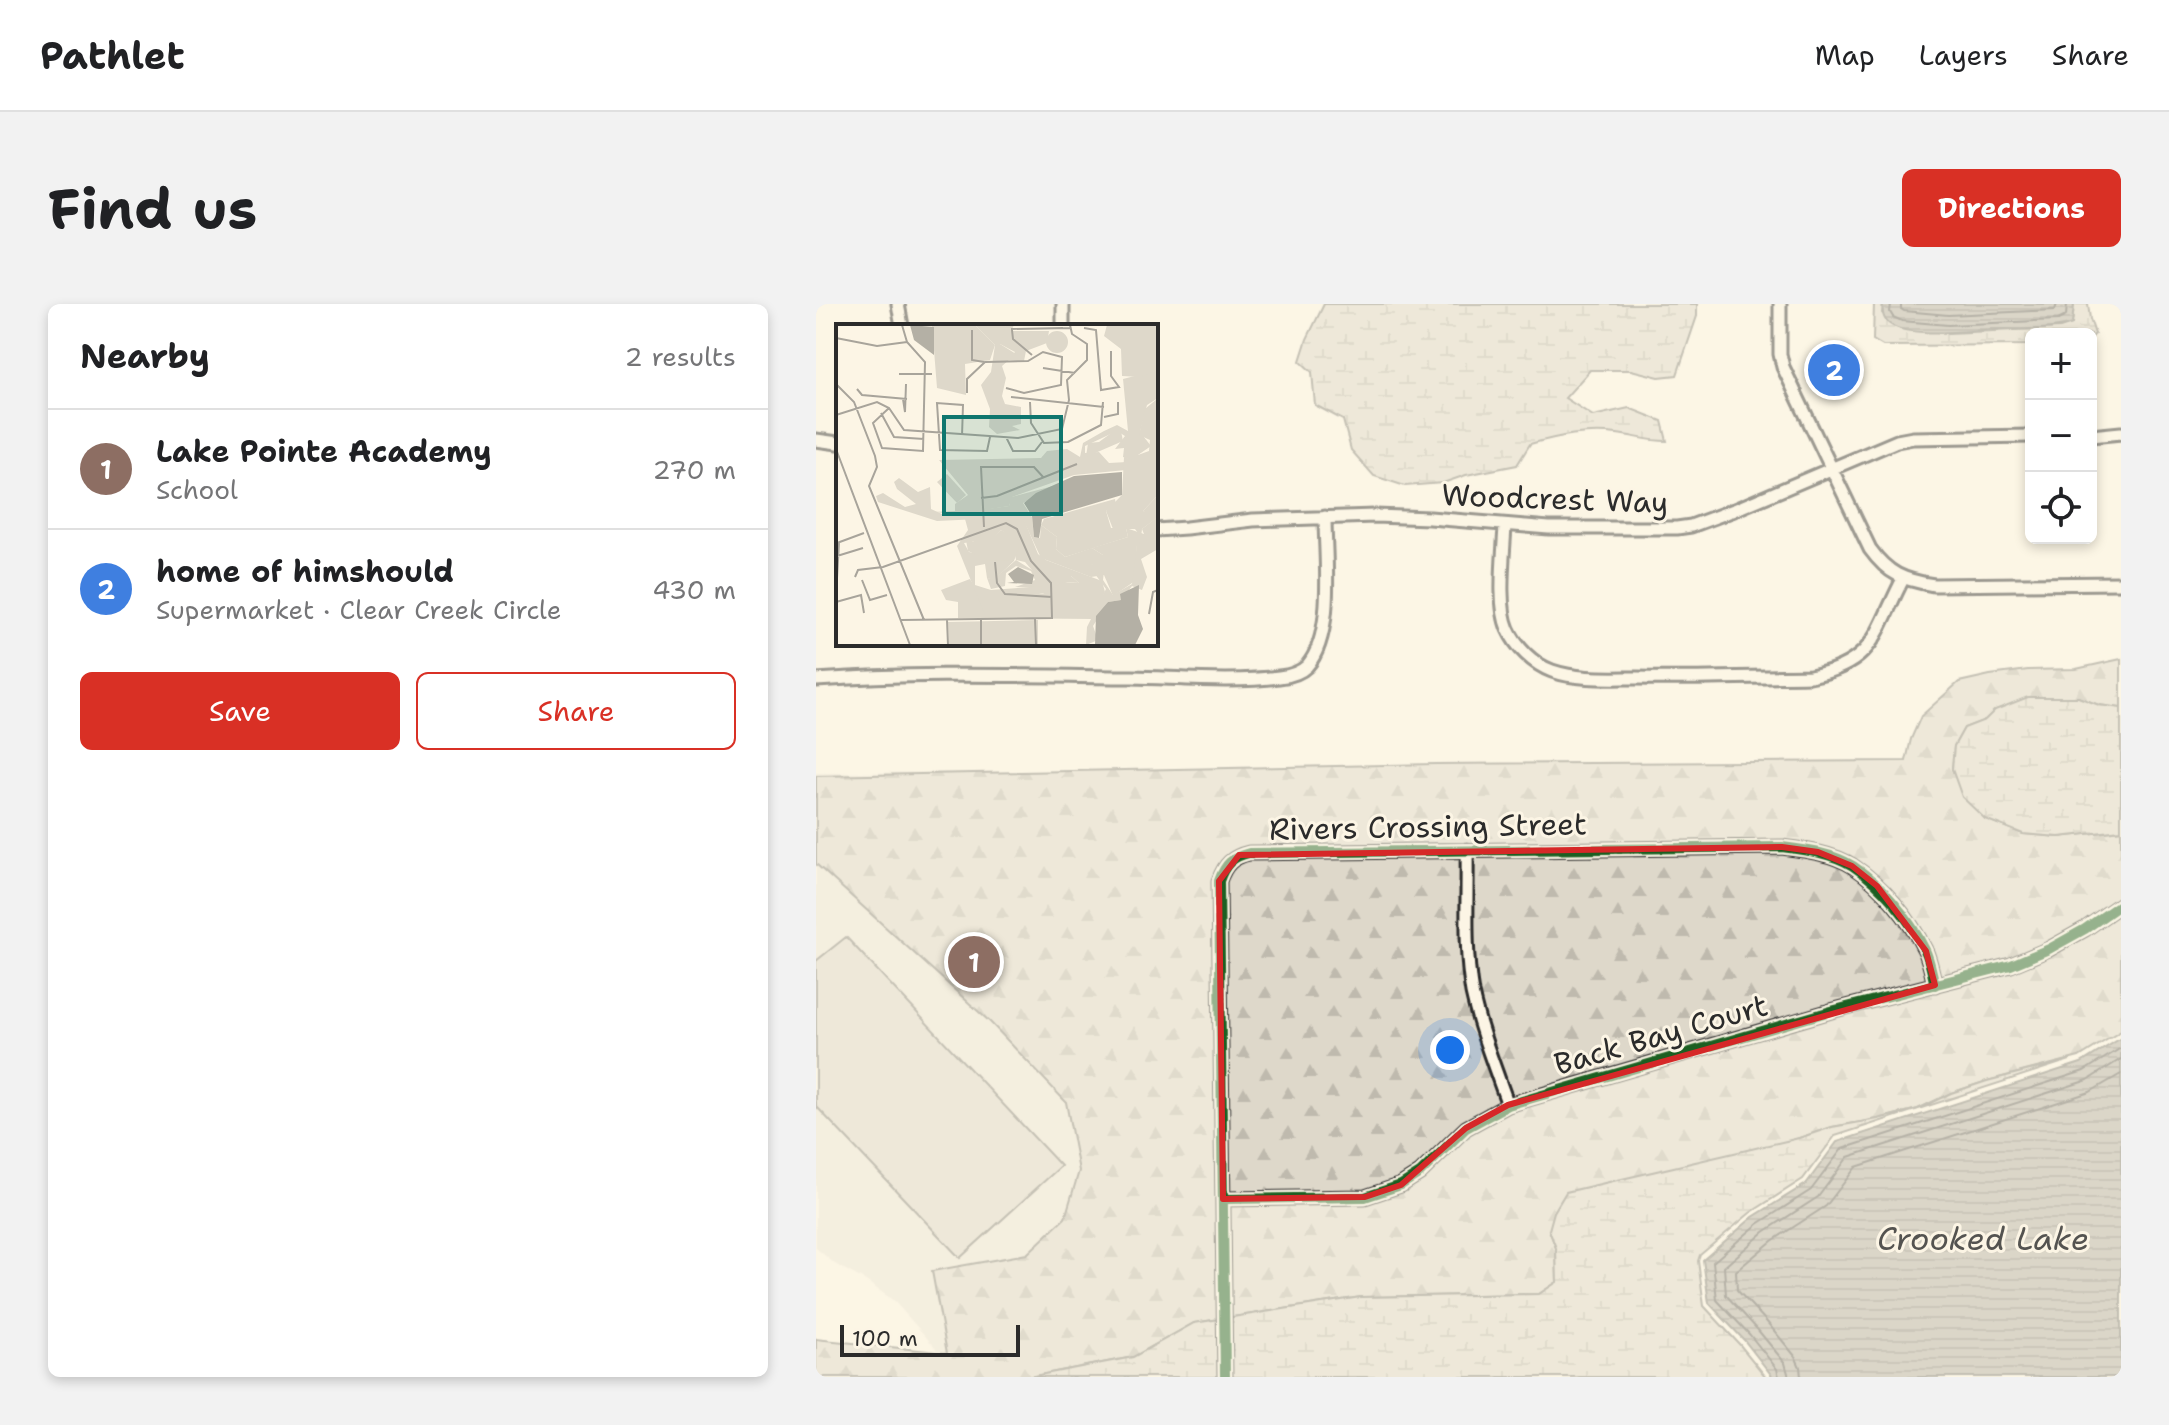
<!DOCTYPE html>
<meta charset="utf-8">
<style>
body{margin:0;font-family:"Shantell Sans",sans-serif;background:#f2f2f2;color:#202124}
.controls{position:absolute;right:24px;top:24px;display:grid;overflow:hidden;border-radius:12px;box-shadow:0 4px 12px #0003}
.controls button{width:72px;height:72px;display:grid;place-items:center;padding:0;border:0;border-bottom:2px solid #e0e0e0;background:#fff;color:#202124;font:40px sans-serif}
.scale{position:absolute;left:24px;bottom:20px;width:180px;box-sizing:border-box;padding-left:8px;border:4px solid #2b2b2b;border-top:0;font-size:22px;line-height:28px;white-space:nowrap;color:#2b2b2b;-webkit-text-stroke:6px #fcf5e5;paint-order:stroke}
.you{position:absolute;left:634px;top:746px;width:28px;height:28px;margin:-20px;border:6px solid #fff;border-radius:50%;background:#1a73e8;box-shadow:0 0 0 12px #1a73e833}
.badge{display:grid;place-items:center;width:52px;height:52px;border-radius:50%;background:#d93025;color:#fff;font-size:26px;font-weight:700}
.pin{position:absolute;translate:-50% -50%;border:4px solid #fff;box-shadow:0 2px 8px #0006}
.list{margin:0;padding:0;list-style:none}
h2{display:flex;justify-content:space-between;align-items:center;height:104px;margin:0;padding:0 32px;font-size:34px}
h2 small{font-size:26px;font-weight:400;color:#757577}
.list li{display:grid;grid-template-columns:52px 1fr auto;gap:24px;align-items:center;box-sizing:border-box;height:120px;padding:0 32px;border-top:2px solid #e0e0e0}
.list b{display:block;font-size:30px;white-space:nowrap}
.list p{margin:0;font-size:26px;white-space:nowrap;color:#757577}
.list em{font-size:26px;font-style:normal;color:#757577}
.actions{display:flex;gap:16px;padding:24px 32px}
.actions a{flex:1;padding:18px 0;border:2px solid #d93025;border-radius:12px;text-align:center;font-size:28px;color:#d93025}
.actions .main{background:#d93025;color:#fff}
.icon{flex:none;width:44px;height:44px;fill:none;stroke:currentColor;stroke-width:2;stroke-linecap:round;stroke-linejoin:round}
.map{position:relative;flex:none;width:1305px;height:1073px;overflow:hidden;border-radius:12px}
header{display:flex;align-items:center;gap:48px;box-sizing:border-box;height:112px;padding:0 40px;background:#fff;border-bottom:2px solid #e0e0e0}
header strong{font-size:38px}
nav{display:flex;gap:44px;margin-inline-start:auto;font-size:28px}
.intro{display:flex;align-items:center;justify-content:space-between;box-sizing:border-box;height:192px;padding:0 48px}
h1{margin:0;font-size:56px}
.button{padding:20px 36px;border-radius:12px;background:#d93025;color:#fff;font-size:28px;font-weight:700}
main{display:flex;gap:48px;padding:0 48px}
aside{flex:1;background:#fff;border-radius:12px;box-shadow:0 4px 12px #0003}
.map>svg:first-child{display:block}
.built{fill:#ece6d7}
.forest{fill:url(#forest-firs);stroke:#84827a;stroke-width:2}
.wetland{fill:url(#wetland-marsh);stroke:#84827a;stroke-width:2}
.garden{fill:#ded8ca;stroke:#84827a;stroke-width:2}
.water{fill:url(#water-rules);stroke:#7d7b74;stroke-width:2}
.lines{fill:none;stroke-linecap:round;stroke-linejoin:round}
.shore{stroke:#62605c;stroke-width:2}
.minor-casing{stroke:#2b2b2b;stroke-width:17}
.minor{stroke:#fcf5e5;stroke-width:11}
.cycleway-casing{stroke:#fcf5e5;stroke-width:15}
.cycleway{stroke:#1b5e20;stroke-width:10}
.marked{fill:none;stroke:#d62828;stroke-width:6;stroke-linejoin:round}
.labels{text-anchor:middle;stroke-width:6;stroke-linejoin:round;paint-order:stroke}
.street-label{font-size:30px;fill:#2b2b2b;stroke:#fcf5e5}
.water-label{font-size:32px;font-style:italic;fill:#545350;stroke:#fcf5e5}
.inset-road{fill:none;stroke:#a8a49b;stroke-width:2}
.view{fill:#0f766e;fill-opacity:0.15;stroke:#0f766e;stroke-width:4}
.inset-edge{fill:none;stroke:#2b2b2b;stroke-width:4}
</style>
<header>
<strong>Pathlet</strong>
<nav><a>Map</a><a>Layers</a><a>Share</a></nav>
</header>
<div class="intro"><h1>Find us</h1><a class="button">Directions</a></div>
<main>
<aside>
<h2>Nearby<small>2 results</small></h2>
<ul class="list">
<li><span class="badge" style="background:#8d6e63">1</span><div><b>Lake Pointe Academy</b><p>School</p></div><em>270 m</em></li>
<li><span class="badge" style="background:#3f7fe0">2</span><div><b>home of himshould</b><p>Supermarket · Clear Creek Circle</p></div><em>430 m</em></li>
</ul>
<div class="actions"><a class="main">Save</a><a>Share</a></div>
</aside>
<div class="map">
<svg width="1305" height="1073" viewBox="0 0 1305 1073">
<defs>
<pattern id="forest-firs" width="22" height="20" patternUnits="userSpaceOnUse" patternTransform="scale(2)"><rect width="22" height="20" fill="#ded8ca"/><path d="M5 1l3.5 6h-7zM16 11l3.5 6h-7z" fill="#bfbaae"/></pattern>
<pattern id="wetland-marsh" width="20" height="14" patternUnits="userSpaceOnUse" patternTransform="scale(2)"><rect width="20" height="14" fill="#ded8ca"/><path d="M1 5h8M5 5V1M11 12h8M15 12V8" fill="none" stroke="#bfbaae"/></pattern>
<pattern id="water-rules" width="6" height="5" patternUnits="userSpaceOnUse" patternTransform="scale(2)"><rect width="6" height="5" fill="#b4b0a5"/><path d="M0 2.5h6" fill="none" stroke="#938f87"/></pattern>
</defs>
<rect width="100%" height="100%" fill="#fcf5e5"/>
<filter id="ink" filterUnits="userSpaceOnUse"><feTurbulence type="fractalNoise" baseFrequency=".0125" numOctaves="2"/><feDisplacementMap in="SourceGraphic" scale="16" xChannelSelector="R" yChannelSelector="G"/><feConvolveMatrix kernelMatrix="1 2 1 2 8 2 1 2 1" color-interpolation-filters="sRGB"/></filter>
<g filter="url(#ink)">
<path class="built" d="M315,467L318,846L131,1065L119,1043L78,997L50,977L19,960L0,944V469Z"/>
<path class="forest" d="M1305,355V404L1283,401L1262,393L1194,401L1179,406L1169,416L1148,424L1138,442L1136,465L1169,515L1207,530L1243,533L1305,526V727L1263,753L1171,777L1135,789L1102,805L1062,815L1016,823L983,834L733,926L740,944L741,978L723,990L545,993L378,1019L317,1053L213,1073H0V1035L131,1049L116,967L211,950L249,914L263,867L250,798L174,718L0,560V472L620,460L1090,457L1095,435L1105,412L1143,378L1174,371L1212,366L1260,365Z"/>
<path class="wetland" d="M508,0H881V12L861,71L843,73L815,66H774L749,94L777,112L813,104L846,117L851,137C833,137 818,132 801,130C770,126 743,132 714,140L701,161L650,171L627,179L589,182L558,172L535,146L527,116L499,101L496,68L484,57L491,35Z
M1058,0H1067L1066,9L1084,25L1132,29L1244,24L1256,20L1258,0H1272L1274,15L1279,30L1275,34V30H1215V41L1067,42L1057,36Z
M1212,393H1262L1283,401L1305,404V526L1243,533L1207,530L1169,515L1146,493L1136,465L1138,442L1148,424L1169,416L1179,406Z
M1254,756L1019,832L987,875L934,909L884,951L882,957L888,1002L924,1041L950,1073H213L317,1053L378,1019L545,993L723,990L741,978L740,944L733,926L738,908L750,888L983,834L1016,823L1062,815L1102,805L1135,789L1171,777Z"/>
<path class="garden" d="M30,633L245,862L144,954L0,802V657Z"/>
<path class="water" d="M1067,0H1258L1256,20C1233,27 1211,25 1188,25C1161,25 1098,35 1075,21C1067,16 1066,9 1067,0Z
M1305,734V1073H957L928,1036L893,999L887,956L937,913L990,880L1021,838L1265,759Z"/>
<g class="lines">
<path class="shore" d="M1075,0L1074,8L1077,13L1086,17L1132,21L1242,16L1250,12L1251,0
M1085,0V5L1088,7L1132,11L1239,6L1241,0
M963,1073L961,1065L934,1031L901,996L897,958L942,920L995,886L1026,845L1268,767L1305,744
M973,1073L969,1059L941,1025L910,991L908,963L948,928L1002,893L1032,853L1272,776L1305,755
M985,1073L984,1063L979,1052L950,1017L921,986L920,967L956,937L1010,902L1040,863L1274,788L1305,770"/>
<defs>
<path id="minor" d="M82,0L86,22
M964,0V50L967,63L1054,245C1072,270 1087,276 1118,281L1305,279
M247,22V0
M1275,132L1305,129
M0,136L22,139
M689,221C688,249 681,300 692,325C700,343 717,360 736,367C762,376 793,374 821,374C879,375 936,373 994,372C1060,360 1060,326 1087,275
M340,226L370,224L437,216L559,212L614,214L733,224H861L875,222L918,206L1081,137L1097,134L1215,132
M0,376C106,368 211,372 317,373C363,374 417,379 463,373C473,372 483,370 491,362C519,330 509,254 509,213
M651,546C652,593 648,642 656,689C664,727 679,764 692,801
M407,895L549,893L585,881L604,869L650,824L692,801L1015,707L1195,661L1233,645L1269,625L1305,600
M409,1073L403,577C409,560 416,553 433,549L966,543C990,546 1016,549 1037,562C1066,581 1094,615 1109,646C1114,656 1116,670 1119,681"/>
</defs>
<use href="#minor" class="minor-casing"/>
<use href="#minor" class="minor"/>
<defs>
<path id="cycleway" d="M407,895L549,893L585,881L604,869L650,824L692,801L1015,707L1195,661L1233,645L1269,625L1305,600
M409,1073L403,577C409,560 416,553 433,549L966,543C990,546 1016,549 1037,562C1066,581 1094,615 1109,646C1114,656 1116,670 1119,681"/>
</defs>
<use href="#cycleway" class="cycleway-casing"/>
<use href="#cycleway" class="cycleway"/>
</g>
</g>
<path d="M0 0H1305V1073H0ZM966,543L1002,548L1036,562L1061,582L1110,647L1119,681L692,801L650,824L585,881L549,893L407,895L403,577L423,551Z" fill="#fcf5e5" fill-opacity=".55" fill-rule="evenodd"/>
<path class="marked" d="M966,543L1002,548L1036,562L1061,582L1110,647L1119,681L692,801L650,824L585,881L549,893L407,895L403,577L423,551Z"/>
<g class="labels">
<g class="street-label">
<text transform="translate(739 195) rotate(2)" y="10">Woodcrest Way</text>
<text transform="translate(612 523) rotate(-1)" y="10">Rivers Crossing Street</text>
<text transform="translate(845 731) rotate(-16)" y="10">Back Bay Court</text>
</g>
<g class="water-label">
<text x="1167" y="946">Crooked Lake</text>
</g>
</g>
<g transform="translate(20 20)">
<rect width="322" height="322" fill="#fcf5e5"/>
<path d="M322,171V215L301,221L299,257L277,272L268,251L255,253L254,242L267,231L256,224L292,213L290,204L308,210L306,205L320,194L307,187ZM180,236L201,249L235,252L243,259L231,258L211,270L202,269L203,263H179L199,256L195,247L180,242L170,249L169,262L155,265L151,254L158,255ZM134,255L150,282V294H122V278L110,276L105,266ZM202,296V321H113L112,298Z" fill="#ded8ca"/>
<path d="M96,1H139L159,21L154,36L129,40L130,71L101,64ZM170,1H178L175,7H213L211,19L190,27L188,37L172,36L179,28L164,20L163,13ZM322,46V74L311,81L304,108L315,122L302,131V139L287,133L288,124L279,125L289,112L281,107L249,122V129L263,128L273,139L291,138L290,146L238,151L176,173L173,182L123,190L96,188L119,187V180L132,171L103,136L205,134L211,127L231,125L244,133L247,119L268,107L281,101L292,107L287,55ZM279,175L280,181L270,187L275,204H290L292,213L229,233L220,225L221,213L205,201L208,195ZM173,190L187,193L202,230L210,236L266,257L269,268L257,295L150,294L121,222L132,206L129,195ZM165,206L176,214L180,236L189,238L201,252H235L243,259L227,258L207,270L203,269L207,262L155,266L139,261V242L149,240L151,254L158,256L178,237L133,228L128,219L157,215Z" fill="#ded8ca" fill-rule="evenodd"/>
<path d="M139,1H170L164,20L180,30L166,42L170,54L166,72L169,80L185,83V100L176,102L184,106L161,110L153,103L154,85L145,61L155,48L159,21ZM271,1H322V46L304,53L286,52L285,25L268,12ZM210 18a11 11 0 1 1 22 0a11 11 0 1 1-22 0ZM322,74V171L307,187L319,191L322,185V193L306,205L305,213L299,205H277L270,187L286,171L288,133L302,138V131L313,127L314,116L303,111L309,85ZM278,107H285L287,117L250,133L252,119L263,118ZM63,154L82,168L94,163L95,185L108,191L173,182L175,173L221,161L187,179L196,193L198,213L204,214L205,201L221,213L220,225L229,233L256,224L267,231V240H256L255,253L205,234L186,193L101,197L42,178L40,172L47,169L69,183L80,180L61,165L58,158ZM165,206L185,217L178,237L151,236L132,227L130,216L137,218L145,211L157,214ZM315,214L322,215V225L305,235L311,253L306,266L296,262L285,276L272,278L257,302L262,316L250,321L251,303L270,265L259,250L268,247L267,256L277,271L296,260L301,220Z" fill="#ded8ca"/>
<path d="M111,150L130,171L121,179L101,158Z" fill="#ded8ca"/>
<path d="M74,1L98,3V31L78,16ZM286,148V171L206,195L203,214L198,213L196,192L188,179L200,169L238,152ZM182,243L198,251L196,260L171,259L178,258L172,250ZM303,261L302,291L307,305L299,321H259L260,292L272,278L285,276L284,270Z" fill="#b4b0a5"/>
<path class="inset-road" d="M227,4L175,5L234,4M248,4L260,6L265,66L283,63L275,52V27M136,6V36L148,38M176,6L177,15L196,31M0,14L41,22L71,18M207,44L239,49M63,50H96M0,60L18,78L39,132L41,143L33,162L88,296M21,65L26,71L71,75M131,69V55L149,38L192,37L207,28L226,33L225,61L188,69L170,64M175,73L268,83M67,75L69,88L70,60M194,78L195,99L208,119L232,118L265,101L267,78M53,84L37,99L46,124L87,127L89,38L71,18L66,1M45,89L58,113L88,115M0,91L41,78L53,84L68,106L182,114L226,105L233,76L231,56L251,36V20L236,10L234,1M268,93L282,90V78M126,112L127,81L101,79L104,126L151,127L154,113M170,113L177,127H199L206,118M0,125L74,321M0,161V219M145,174L161,172L241,140M148,203L145,143H198L208,154M1,219L28,209M1,232L27,224M159,238L161,259L169,270L216,273M19,253L22,246L47,243L170,199L181,205L195,237L215,259L216,294L65,296M26,256L34,276L51,271M0,272L3,219M0,278L25,271L28,289M313,290L317,268L322,266M199,295L200,321M111,296L112,321M145,296V321"/>
<path class="view" d="M108,93H225V190H108Z"/>
<rect width="322" height="322" class="inset-edge"/>
</g>
</svg>
<div class="controls">
<button>+</button>
<button>−</button>
<button><svg class="icon" aria-label="locate" viewBox="0 0 24 24"><circle cx="12" cy="12" r="6"/><path d="M12 2v4M12 18v4M2 12h4M18 12h4"/></svg></button>
</div>
<div class="scale">100 m</div>
<div class="you"></div>
<div class="pin badge" style="left:158px;top:658px;background:#8d6e63">1</div>
<div class="pin badge" style="left:1018px;top:66px;background:#3f7fe0">2</div>
</div>
</main>
